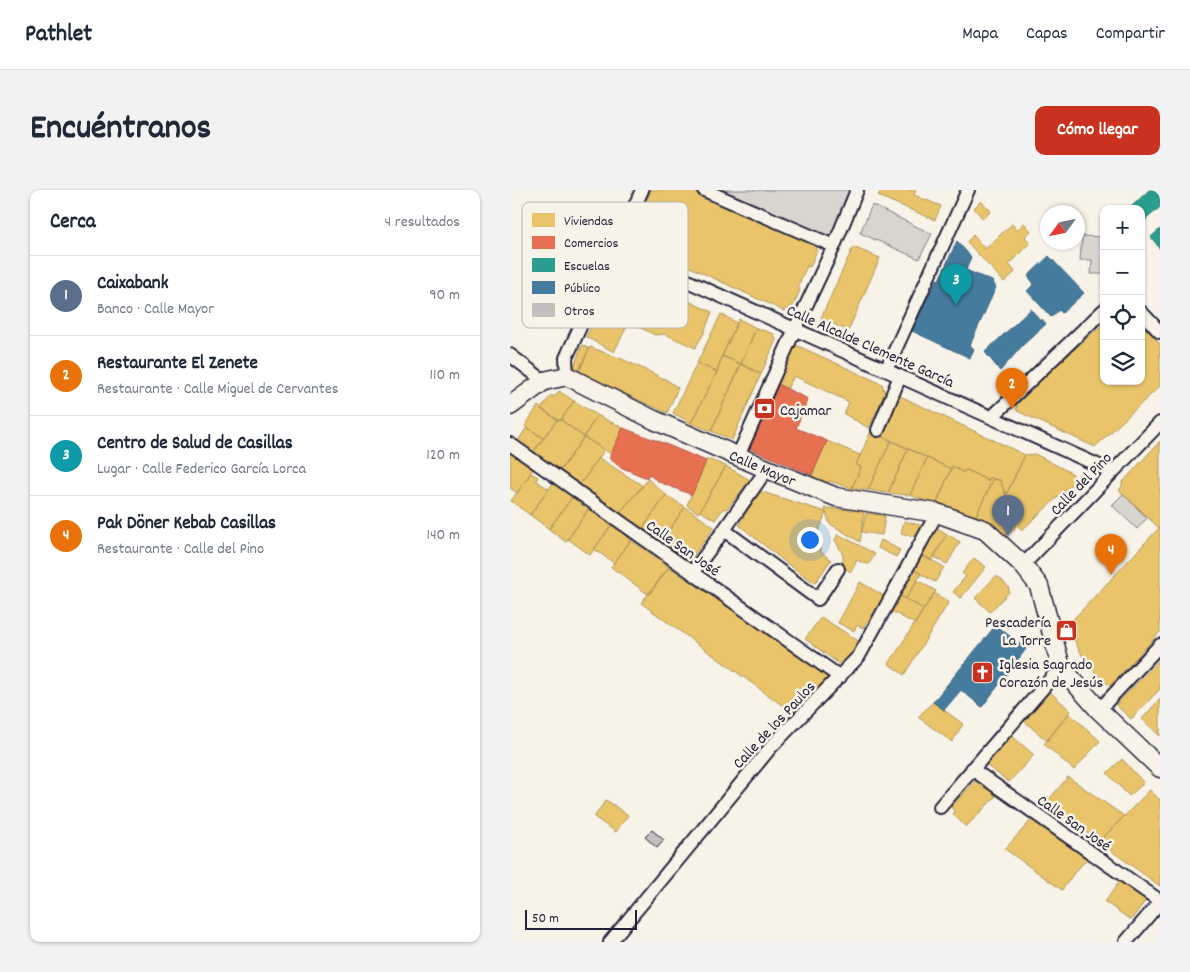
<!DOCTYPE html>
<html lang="es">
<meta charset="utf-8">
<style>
body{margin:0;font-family:Dekko,sans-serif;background:#f2f2f3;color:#1f2937}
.controls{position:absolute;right:15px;top:15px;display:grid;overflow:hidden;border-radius:10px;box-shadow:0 1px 4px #0004}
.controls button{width:45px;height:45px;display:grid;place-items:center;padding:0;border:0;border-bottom:1px solid #e0e1e3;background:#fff;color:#1f2937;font:25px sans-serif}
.compass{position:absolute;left:530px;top:15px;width:45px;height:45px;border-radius:50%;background:#fff;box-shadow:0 1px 4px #0004;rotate:237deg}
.scale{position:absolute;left:15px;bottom:12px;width:112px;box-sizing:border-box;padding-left:5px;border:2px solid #22223b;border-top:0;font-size:14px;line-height:18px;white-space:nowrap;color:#22223b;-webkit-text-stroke:4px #f7f3e8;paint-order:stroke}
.you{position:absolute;left:299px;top:349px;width:18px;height:18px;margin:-12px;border:4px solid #fff;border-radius:50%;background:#1a73e8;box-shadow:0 0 0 8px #1a73e833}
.badge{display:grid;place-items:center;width:32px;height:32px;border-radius:50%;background:#c8321e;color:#fff;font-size:16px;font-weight:700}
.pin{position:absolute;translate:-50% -41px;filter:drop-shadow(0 1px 2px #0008)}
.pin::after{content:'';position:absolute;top:26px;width:18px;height:15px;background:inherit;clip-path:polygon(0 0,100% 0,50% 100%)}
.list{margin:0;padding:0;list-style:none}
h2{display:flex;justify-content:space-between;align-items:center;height:65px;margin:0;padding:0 20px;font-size:21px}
h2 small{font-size:16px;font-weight:400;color:#747a83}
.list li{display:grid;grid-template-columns:32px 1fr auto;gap:15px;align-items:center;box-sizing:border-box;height:80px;padding:0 20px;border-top:1px solid #e0e1e3}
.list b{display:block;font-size:19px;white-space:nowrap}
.list p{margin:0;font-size:16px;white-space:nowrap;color:#747a83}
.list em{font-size:16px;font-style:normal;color:#747a83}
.icon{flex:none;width:28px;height:28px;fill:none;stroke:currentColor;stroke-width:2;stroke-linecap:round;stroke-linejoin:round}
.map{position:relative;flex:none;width:650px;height:752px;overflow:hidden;border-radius:10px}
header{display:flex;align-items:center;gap:30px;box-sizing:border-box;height:70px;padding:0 25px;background:#fff;border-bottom:1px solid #e0e1e3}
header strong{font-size:24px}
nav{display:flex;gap:28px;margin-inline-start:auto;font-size:18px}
.intro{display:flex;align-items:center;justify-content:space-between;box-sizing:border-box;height:120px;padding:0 30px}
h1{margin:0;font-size:35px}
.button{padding:12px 22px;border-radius:10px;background:#c8321e;color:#fff;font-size:18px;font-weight:700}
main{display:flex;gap:30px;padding:0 30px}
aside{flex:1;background:#fff;border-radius:10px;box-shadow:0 1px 4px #0004}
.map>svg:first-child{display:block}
.green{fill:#d8d5cf;stroke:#7d7c85}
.homes{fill:#e9c46a;stroke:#ad935c}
.shops{fill:#e76f51;stroke:#ac584a}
.schools{fill:#2a9d8f;stroke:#287876}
.public{fill:#457b9d;stroke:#3a6080}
.building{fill:#c2bfbd;stroke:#22223b}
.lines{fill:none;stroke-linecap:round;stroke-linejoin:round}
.street-casing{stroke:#22223b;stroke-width:16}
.secondary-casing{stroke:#22223b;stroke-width:21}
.street{stroke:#f7f3e8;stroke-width:12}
.secondary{stroke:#f7f3e8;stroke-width:18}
.labels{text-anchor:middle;stroke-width:5;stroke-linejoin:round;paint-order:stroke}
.street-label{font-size:16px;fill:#22223b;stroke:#f7f3e8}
.poi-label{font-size:16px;fill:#22223b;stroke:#f7f3e8;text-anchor:start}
.key{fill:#f7f3e8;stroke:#b7b4b4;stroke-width:1}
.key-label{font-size:14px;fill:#22223b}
</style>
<header>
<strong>Pathlet</strong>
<nav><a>Mapa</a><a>Capas</a><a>Compartir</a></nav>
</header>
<div class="intro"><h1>Encuéntranos</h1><a class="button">Cómo llegar</a></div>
<main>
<aside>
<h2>Cerca<small>4 resultados</small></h2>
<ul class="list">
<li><span class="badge" style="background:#5c6f8a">1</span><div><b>Caixabank</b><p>Banco · Calle Mayor</p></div><em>90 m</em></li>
<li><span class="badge" style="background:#e8710a">2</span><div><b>Restaurante El Zenete</b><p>Restaurante · Calle Miguel de Cervantes</p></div><em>110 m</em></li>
<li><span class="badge" style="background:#0f9aa8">3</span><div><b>Centro de Salud de Casillas</b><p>Lugar · Calle Federico García Lorca</p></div><em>120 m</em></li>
<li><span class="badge" style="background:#e8710a">4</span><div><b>Pak Döner Kebab Casillas</b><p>Restaurante · Calle del Pino</p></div><em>140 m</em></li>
</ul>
</aside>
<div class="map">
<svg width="650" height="752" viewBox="0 0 650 752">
<rect width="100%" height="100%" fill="#f7f3e8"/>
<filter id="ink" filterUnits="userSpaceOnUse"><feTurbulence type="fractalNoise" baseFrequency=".02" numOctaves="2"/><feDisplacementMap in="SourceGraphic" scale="10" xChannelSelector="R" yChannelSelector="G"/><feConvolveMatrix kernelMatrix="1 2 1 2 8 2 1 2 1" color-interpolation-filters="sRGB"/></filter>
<g filter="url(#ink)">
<path class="green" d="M196,0H347L324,55Z
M362,15L422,44L409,69L350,43Z
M572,46L594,47V84H581L582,70H570Z
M613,304L637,328L627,339L602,315Z"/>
<path class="homes" d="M141,0H189L303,53L307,60L300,77L297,76L288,96L290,100L283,116L274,121L154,65L129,52L123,41Z
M371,0H406L404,5L431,16L425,30L368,6Z
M471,11L481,21L473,29L464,18Z
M514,33L521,41L515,47L520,53L499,74L505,82L494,92L457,52L463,45L475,59L502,34L507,40Z
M343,57L370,68L338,141L311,128Z
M108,78L202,122L193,145L185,158L155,144L145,145L93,119L97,101Z
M88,123L117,136L104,162L76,147Z
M211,124L227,133L212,166L207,182L187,173Z
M229,129L246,138L231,174L212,166Z
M594,133V191H631V133L650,154V196L585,257L507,221L506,212Z
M246,138L264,144L266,150L251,184L231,174Z
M73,155L79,159L70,180L64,177L71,157Z
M286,155L372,194L375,203L359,238L334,224L339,212L284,186L277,199L261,191L278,158Z
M80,157L112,169L157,190L168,198L157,223L68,182Z
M212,166L231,174L201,241L181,233L207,182Z
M187,173L207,182L181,233L163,223Z
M231,174L251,184L222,250L201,241Z
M49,201L64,211L50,231L31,219L41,205L44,207Z
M390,206L515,265L496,305L490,290L483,289L480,287L478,291L457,280L452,282L442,276L441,279L372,246Z
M64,211L87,225L74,247L51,230Z
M28,216L47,230L33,248L15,236Z
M87,225L113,238L101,264L74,247Z
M47,230L50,231L51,230L74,247L49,282L22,264Z
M17,237L33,248L22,264L6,254Z
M361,241L381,251L358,300L342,298L351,277L346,275Z
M74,247L94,260L89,268L69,296L49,282Z
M317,251L350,265L346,275L351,277L342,298L318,291L316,294L302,288V285Z
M381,251L398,259L378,303L358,300Z
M650,251V442L600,496L577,475L557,436L649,338L609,300L612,297V293Z
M398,259L417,268L400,305L378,303Z
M0,263L23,279L7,303L0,298Z
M525,264L563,284L564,292L512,340L506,334L496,305L515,265Z
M89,268L133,296L109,324L69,296Z
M417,268L441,279L426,315L400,305Z
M197,269L216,276L190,321L188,323L177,315Z
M216,276L240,290L217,319L214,318L205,330L190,321Z
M442,276L452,282L457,280L478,291L480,287L483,289L464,330L426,315Z
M21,283L28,287L26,291L39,299L20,325L1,311Z
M138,289L156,305L131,341L109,324Z
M483,289L490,290L506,334L504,340L494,346L464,330Z
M44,292L63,306L39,339L20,325Z
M249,301L316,322L308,343L309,356L311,362L321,370L305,393L275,372L229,335Z
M156,305L175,317L151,352L131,341Z
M63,306L80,317L56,352L39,339Z
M80,317L103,333L80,365L58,349Z
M175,317L204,337L179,372L151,352Z
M315,318L353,321L354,322L350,352L319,333Z
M356,323L375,326L372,345L352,342Z
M394,331L414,336L406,347L391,343Z
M103,333L121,350L104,373L84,359Z
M423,335L437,344L421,371L407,362Z
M328,344L365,364L359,374L353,373L347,370L341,382L333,377V366L331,361L325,350Z
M437,344L450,352L437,374L424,367Z
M121,350L159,377L139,405L101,377Z
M371,350L390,360L386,367L368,358Z
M407,362L434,377L425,392L398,377Z
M464,368L476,377L451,408L443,402L456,386L452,383Z
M159,377L321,487L283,523L131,413Z
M399,377L411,384L396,409L385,403Z
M485,387H489L499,398V402L480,422L465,408Z
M407,390L426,401L414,419L396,409Z
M350,392L374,406L360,431H357L353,438L347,435L344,441L328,433Z
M424,403L439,412L394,485L379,474Z
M388,405L414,419L405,434L379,420Z
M311,427L350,452L332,476L295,449Z
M650,469V499L621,529L606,515Z
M538,500L561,521L537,551L514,531Z
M650,509V546L632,529Z
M423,512L453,534L442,552L408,527Z
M559,523L590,551L564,580L534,554Z
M501,545L524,565L499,592L476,575Z
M612,569L634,593L619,606L597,583Z
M558,587L614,626L589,652L536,613Z
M467,589L486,606L456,637L443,624L445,622L441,617Z
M640,600L650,610V696L589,652Z
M96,610L118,625L106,642L84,627Z
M523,628L579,667L564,683L552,700L495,659Z
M612,688L639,706L621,730L595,712Z"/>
<path class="shops" d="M261,191L298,209L286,238L317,251L302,285L236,257Z
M113,238L153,253L196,271L182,305L149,292L138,284L137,288L110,277L99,268Z"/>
<path class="schools" d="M639,0H650V17L631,34V19H619Z
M650,39V59L641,47Z"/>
<path class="public" d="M447,51L461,67L456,80L482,91L486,97L460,155L464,159L460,168L402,141L427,89L429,90Z
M539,66L574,103L552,123L549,120L541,127L517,101L524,94L518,86Z
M521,119L530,131L532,129L536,134L513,155L490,181L475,162Z
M486,435L516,459L472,517L451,500L434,520L423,512Z"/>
<path class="building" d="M142,640L154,650L147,658L135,647Z"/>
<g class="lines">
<defs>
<path id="street" d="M194,0L324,56
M106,59L603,282
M631,122L650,142
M0,165L34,191
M376,180L458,0
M57,186L56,168L132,0
M482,227L594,120
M368,240L390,186
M0,254L330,487
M228,266L285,139L324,56L347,0
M214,340L308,409L328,379
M513,375L650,233
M182,383L214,340L257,279
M589,520L650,455
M462,579L650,711
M430,617L551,477
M100,752L261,557L349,466L427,323
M616,752L650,712"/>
<g id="secondary">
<path id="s1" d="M0,216L34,191L57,186L144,230L257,279L326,307L427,323L475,340L513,375L529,396L551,477L589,520L650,578"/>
</g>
</defs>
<use href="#street" class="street-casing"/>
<use href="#secondary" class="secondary-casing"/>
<use href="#street" class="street"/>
<use href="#secondary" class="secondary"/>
</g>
</g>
<defs>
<symbol id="bank-square" viewBox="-11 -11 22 22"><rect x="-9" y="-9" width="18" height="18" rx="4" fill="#c8321e" stroke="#f7f3e8"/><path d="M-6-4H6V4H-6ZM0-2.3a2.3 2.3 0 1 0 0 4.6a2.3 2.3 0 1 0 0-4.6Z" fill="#fff"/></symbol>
<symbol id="shop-square" viewBox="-11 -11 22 22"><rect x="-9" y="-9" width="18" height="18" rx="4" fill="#c8321e" stroke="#f7f3e8"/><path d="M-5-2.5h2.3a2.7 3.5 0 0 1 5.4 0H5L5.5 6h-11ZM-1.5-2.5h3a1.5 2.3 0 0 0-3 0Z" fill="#fff"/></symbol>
<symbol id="church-square" viewBox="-11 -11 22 22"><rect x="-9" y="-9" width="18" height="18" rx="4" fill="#c8321e" stroke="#f7f3e8"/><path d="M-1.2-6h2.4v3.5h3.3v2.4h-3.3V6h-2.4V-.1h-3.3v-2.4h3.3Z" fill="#fff"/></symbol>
</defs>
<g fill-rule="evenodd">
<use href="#bank-square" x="242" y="206" width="25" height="25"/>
<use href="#shop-square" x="544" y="428" width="25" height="25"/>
<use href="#church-square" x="460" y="470" width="25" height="25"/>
</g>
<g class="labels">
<g class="street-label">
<text transform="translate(361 155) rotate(24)" y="6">Calle Alcalde Clemente García</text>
<text dy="6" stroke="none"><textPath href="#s1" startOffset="282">Calle Mayor</textPath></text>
<text transform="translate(570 293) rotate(-46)" y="6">Calle del Pino</text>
<text transform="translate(174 357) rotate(35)" y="6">Calle San José</text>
<text transform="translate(263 534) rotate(-47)" y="6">Calle de los Paulos</text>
<text transform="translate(565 632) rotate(35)" y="6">Calle San José</text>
</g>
<g class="poi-label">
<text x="270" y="225">Cajamar</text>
<text x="541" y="437" text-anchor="end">Pescadería<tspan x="541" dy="18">La Torre</tspan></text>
<text x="489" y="479">Iglesia Sagrado<tspan x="489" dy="18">Corazón de Jesús</tspan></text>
</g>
</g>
<rect x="12" y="12" width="166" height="126" rx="8" class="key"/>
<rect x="22" y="23" width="23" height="14" fill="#e9c46a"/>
<rect x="22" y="46" width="23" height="13" fill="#e76f51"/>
<rect x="22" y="68" width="23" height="14" fill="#2a9d8f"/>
<rect x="22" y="91" width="23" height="13" fill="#457b9d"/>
<rect x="22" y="113" width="23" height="14" fill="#c2bfbd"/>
<g class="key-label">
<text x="54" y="35">Viviendas</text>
<text x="54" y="57">Comercios</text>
<text x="54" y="80">Escuelas</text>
<text x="54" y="102">Público</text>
<text x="54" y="125">Otros</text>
</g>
</svg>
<div class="controls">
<button>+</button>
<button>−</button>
<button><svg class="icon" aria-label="locate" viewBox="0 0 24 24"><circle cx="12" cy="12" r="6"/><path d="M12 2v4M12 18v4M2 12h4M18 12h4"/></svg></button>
<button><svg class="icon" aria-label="layers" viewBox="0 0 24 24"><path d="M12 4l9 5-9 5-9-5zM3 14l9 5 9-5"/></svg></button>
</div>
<svg class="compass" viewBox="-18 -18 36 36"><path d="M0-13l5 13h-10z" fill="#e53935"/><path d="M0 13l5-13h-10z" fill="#747a83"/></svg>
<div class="scale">50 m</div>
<div class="you"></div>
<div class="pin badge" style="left:498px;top:346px;background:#5c6f8a">1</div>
<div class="pin badge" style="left:502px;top:219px;background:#e8710a">2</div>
<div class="pin badge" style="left:446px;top:115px;background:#0f9aa8">3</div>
<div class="pin badge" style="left:601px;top:385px;background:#e8710a">4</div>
</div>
</main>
